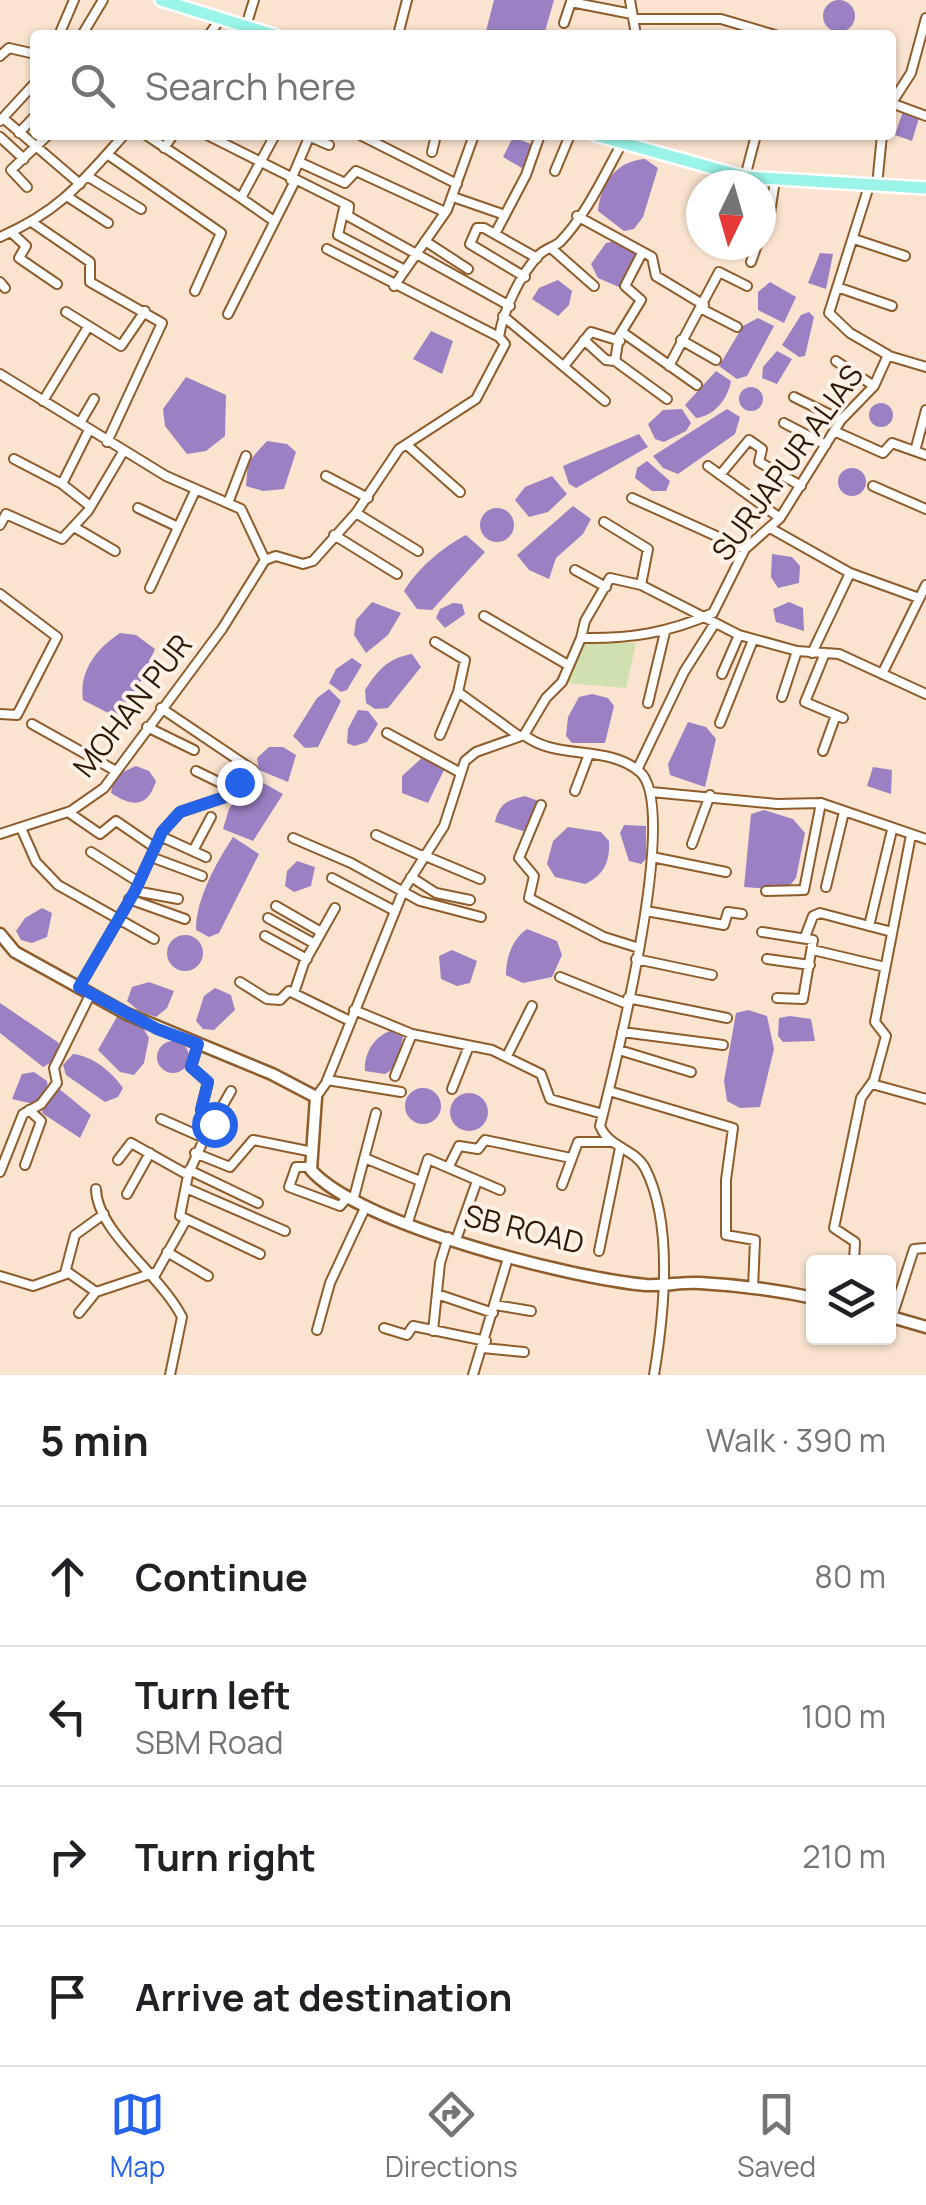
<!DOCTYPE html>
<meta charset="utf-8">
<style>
body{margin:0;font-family:Manrope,sans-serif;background:#f6f6f6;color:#202124}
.controls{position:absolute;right:30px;bottom:30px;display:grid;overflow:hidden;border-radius:10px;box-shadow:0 2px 8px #0004}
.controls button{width:90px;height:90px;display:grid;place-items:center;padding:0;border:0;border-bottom:2px solid #e0e0e0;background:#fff;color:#202124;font:50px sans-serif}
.compass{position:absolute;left:686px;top:170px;width:90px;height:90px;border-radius:50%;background:#fff;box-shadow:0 2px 8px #0004;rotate:185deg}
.stop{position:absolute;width:30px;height:30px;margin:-22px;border:8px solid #2563eb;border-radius:50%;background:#fff}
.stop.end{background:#2563eb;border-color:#fff;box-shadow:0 2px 10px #0008}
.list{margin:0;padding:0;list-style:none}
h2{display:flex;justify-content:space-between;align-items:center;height:130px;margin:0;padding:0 40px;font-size:42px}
h2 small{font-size:32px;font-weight:400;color:#757577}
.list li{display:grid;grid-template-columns:65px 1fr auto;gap:30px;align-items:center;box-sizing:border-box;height:140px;padding:0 40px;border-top:2px solid #e0e0e0}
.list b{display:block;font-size:38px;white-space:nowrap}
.list p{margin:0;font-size:32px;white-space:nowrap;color:#757577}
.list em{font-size:32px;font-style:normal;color:#757577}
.icon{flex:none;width:55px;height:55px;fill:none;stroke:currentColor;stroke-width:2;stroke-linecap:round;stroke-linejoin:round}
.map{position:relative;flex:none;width:926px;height:1375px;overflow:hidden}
.search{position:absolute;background:#fff;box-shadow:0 2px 8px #0004;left:30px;right:30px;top:30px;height:110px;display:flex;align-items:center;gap:25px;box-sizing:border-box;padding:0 35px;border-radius:10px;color:#757577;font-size:38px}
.sheet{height:690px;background:#fff}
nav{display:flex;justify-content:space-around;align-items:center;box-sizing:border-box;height:140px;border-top:2px solid #e0e0e0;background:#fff;font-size:28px;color:#757577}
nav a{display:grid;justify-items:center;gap:5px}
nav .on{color:#2563eb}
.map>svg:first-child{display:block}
.green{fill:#d1e0b0}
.water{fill:#9b80c4}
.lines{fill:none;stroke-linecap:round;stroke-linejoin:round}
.street-casing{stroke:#8f5c2b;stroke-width:12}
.secondary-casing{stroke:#8f5c2b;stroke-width:15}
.primary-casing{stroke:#fff;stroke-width:16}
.street{stroke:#fff;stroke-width:8}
.secondary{stroke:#fff;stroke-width:10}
.primary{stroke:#9af4e8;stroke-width:11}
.route{stroke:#2563eb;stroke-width:12}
.labels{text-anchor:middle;stroke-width:8;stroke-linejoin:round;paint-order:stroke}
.street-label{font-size:30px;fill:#2f1a06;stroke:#fef2e8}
</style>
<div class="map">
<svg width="926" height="1375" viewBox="0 0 926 1375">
<rect width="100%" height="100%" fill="#fae3cf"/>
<path class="green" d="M582,643H636L626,688L566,683Z"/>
<path class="water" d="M823 16a16 16 0 1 1 32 0a16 16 0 1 1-32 0Z
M494,0H554L544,35H485Z
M903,111L919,118L912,141L895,135Z
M513,137L536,146L522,168L503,157Z
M645,159L658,168L643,217L634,229L624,231L598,211C601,183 616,161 645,159Z
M616,241L635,251L636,257L619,287L598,278L591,264L606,243Z
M820,253L833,254L826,289L808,283Z
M558,280L572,291L569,305L558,316L532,299L539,288Z
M770,282L796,297L784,323L758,310V292Z
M809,312L814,317L805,356L799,357L782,345L801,315Z
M758,318L774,326L747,376L737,379L719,366L743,326Z
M431,331L453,341L442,374L413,359Z
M777,351L792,359L777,384L762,378L763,367Z
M716,371L731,381C728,398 715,416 696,418L685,405Z
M186,377L226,395L225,436L206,451L187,454L165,426L163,409Z
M739 399a12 12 0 1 1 24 0a12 12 0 1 1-24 0Z
M869 415a12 12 0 1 1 24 0a12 12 0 1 1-24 0Z
M682,409L691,423L686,431L664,442L655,439L648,424L663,410Z
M727,409L740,417L735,434L678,474L663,468L653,456Z
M639,434L648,447L576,488L569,484L563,466Z
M267,441L287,444L296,452L284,489L263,491L246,486L248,462Z
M647,461L670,481L666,491H652L635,478L637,468Z
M838 482a14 14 0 1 1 28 0a14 14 0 1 1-28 0Z
M552,476L567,494L548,512L529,517L515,500L525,487Z
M573,506L591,519L583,534L556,558L549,579L529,570L517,555Z
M480 525a17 17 0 1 1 34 0a17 17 0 1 1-34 0Z
M466,535L485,552L432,610L417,609L404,591C418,568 443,547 466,535Z
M772,554L792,557L800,566L799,583L778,588L771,577Z
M372,602L401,613L388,635L366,653L354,635L356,620Z
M789,602L803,608L804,631L776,622L773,609Z
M453,603L462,604L465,614L445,628L436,618L440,609Z
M120,633L136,635L155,649L127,713L118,718L83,700C79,671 96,649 120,633Z
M412,654L421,667L388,708L375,709L366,703L365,690C378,670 388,658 412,654Z
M352,658L362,665L347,690L341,692L329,683L336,669Z
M329,689L341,701L318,747L305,748L293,736L317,698Z
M592,694L608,698L614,706L605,743H572L566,736L568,717L579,697Z
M358,710L368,711L378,724L367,742L354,746L347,743L348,729Z
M688,722L706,727L716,739L705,787L670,775L668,764Z
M269,747H283L296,755L288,782L259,770L257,758Z
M436,755L445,768L428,803L402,793V776L424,756Z
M136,766L149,771L156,781C148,808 132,807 111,793L114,776Z
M873,767L892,770L891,794L867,786Z
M251,776L283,794L253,841L223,829L229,809Z
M525,796L541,802V815L529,833L495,822C499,804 507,800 525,796Z
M764,810L793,819L805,833L796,878L786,890L744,887L751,814Z
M624,825L646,826V859L641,864L629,861L620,833Z
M568,827L601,832L609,841C610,862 604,875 585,884L555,877L547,864L553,841Z
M233,837L259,854L219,933L209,937L196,930C196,899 216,863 233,837Z
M297,861L315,867L311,886L294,892L285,886L287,871Z
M42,908L52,913L47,937L32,943L21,940L16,931L25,918Z
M527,929L557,941L562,955L552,977L523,983L506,975C506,958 512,939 527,929Z
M167 953a18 18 0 1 1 36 0a18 18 0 1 1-36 0Z
M452,950L477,961L470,983L457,986L441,979L439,956Z
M149,982L174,991L167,1008L156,1017L139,1011L127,1001L132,987Z
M215,988L231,995L235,1010L214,1030L203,1029L196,1021L204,996Z
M0,1003L59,1043L54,1061L43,1067L0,1033Z
M748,1010L767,1016L774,1049L760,1107L740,1108L727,1101L724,1081L736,1013Z
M118,1015L141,1024L149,1038L144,1063L134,1075L120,1072L98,1050Z
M790,1016L811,1019L815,1041L783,1042L778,1036L779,1018Z
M390,1031L403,1037L396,1067L385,1074L365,1071C364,1053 374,1037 390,1031Z
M157 1057a16 16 0 1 1 32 0a16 16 0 1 1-32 0Z
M73,1054C93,1056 112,1072 123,1088L118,1097L105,1102L66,1075L63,1065Z
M34,1072L47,1081L48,1089L38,1105L12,1099L22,1074Z
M57,1087L91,1115L80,1138L42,1113L44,1100Z
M405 1106a18 18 0 1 1 36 0a18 18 0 1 1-36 0Z
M450 1112a19 19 0 1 1 38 0a19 19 0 1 1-38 0Z"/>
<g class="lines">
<defs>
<path id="street" d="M630,0L636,35
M633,19H721L775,35
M564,23L571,2L632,14
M246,26L254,0
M59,35L74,0
M82,35L103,0
M209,35L221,18
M398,35L407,0
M0,56L9,48L35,54
M891,103L926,116
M891,104L911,73L926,18
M3,118L80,184
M0,121L35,83
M19,133L35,116
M146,135L241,198L275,135
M207,135L349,206L348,216L510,306
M306,135L329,145
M360,135L457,184
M0,137L24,159
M164,148L173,135
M432,152L436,135
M107,154L221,233L195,291
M299,162L345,183L356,171L445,212
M555,171L570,135
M87,176L141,209
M745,177L756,135
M291,180L310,135
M877,185L882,135
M27,187L11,170L48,135
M68,197L108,223
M453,197L505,215
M241,198L274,221
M345,204L338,235L405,270
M577,216L652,257L656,276L704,305
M33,223L90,262V282L162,323L107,442
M11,232L26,246L19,258L57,284
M495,234L526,175L540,135
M761,234L769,220L775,180
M0,237C60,211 81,183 124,135
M854,239L905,256
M425,241L468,269
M551,248L594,286
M327,249L499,337
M642,253L625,286L641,300L619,336L615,361L667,399
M751,262L757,245
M525,277L470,244L477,228H484L537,258
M0,282L5,288
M394,286L447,210L474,135
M837,287L892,306
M702,309L737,327
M66,312L121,346L145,311
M228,314L295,181
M503,316L605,401
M622,332L697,385
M584,340L606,360L615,361
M681,340L716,360
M889,356L926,367
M836,361L874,386
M564,366L591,332L620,341
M669,366L719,272L747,286
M0,374L166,476L241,509L265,560
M794,397L841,420
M43,401L88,327
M80,423L94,399
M784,423L826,445
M834,431L883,453L892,443L926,455
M407,445L460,492
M915,451L926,410
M14,459L62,484L90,506
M708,466L780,518
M720,475L749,440L762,449L759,462L801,486
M326,476L368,498
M62,484L89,430
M873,486L926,509
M632,498L745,549
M228,503L246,456
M138,508L178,527
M356,513L418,551
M604,522L648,549L641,585L739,635L797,651L839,654L926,694
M0,525L6,514L62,539L88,511L123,452
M74,527L115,551
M770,528L850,573
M334,535L397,574
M265,560L276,556L303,564L313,561L356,513L399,449L476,399L505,344L499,337C503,311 520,274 540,254C545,249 554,247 560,242C586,215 604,176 622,143
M575,570L606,587
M150,588L195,491
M0,594L57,637L17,715L0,714
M484,616L568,665
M581,638L585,621L610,578L641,585
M435,642L465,660L458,692L519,736
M812,653L850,573L919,598
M825,653L805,702L843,718
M722,674L739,635
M882,674L926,585
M782,697L797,651
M648,703L665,632
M720,723L753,640
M32,724L116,771
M147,727L194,750
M387,733L461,773
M440,735L458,692
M524,735L546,698L562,682L581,638C629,639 669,633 713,613L745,549L780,518L841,420L874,386L888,355L850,333L829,313L869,186
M524,735C557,761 608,744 640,772C681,808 614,1070 600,1126C609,1148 634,1148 645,1168C674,1224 664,1315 654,1375
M823,751L836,715
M637,770L684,672L715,623
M196,771L233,789
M575,791L589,754
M651,792L777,804L821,803L926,839
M541,805L519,858L534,876L529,898L604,937L639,948
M68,812L100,834L116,821L154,847
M21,828L36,862L58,885L154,939
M0,834L71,811L104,788L222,629L265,560
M376,835L422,856
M160,836L206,857
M293,838L351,863L420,901L481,917
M692,844L710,795
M193,851L211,817
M91,852L137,881
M423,855L480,879
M151,857L202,876
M652,857L726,872
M411,877L436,893L470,900
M332,878L395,911
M826,887L844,812
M135,891L162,832L180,812L228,796L253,770L161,708
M766,891L804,890L821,803
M129,899L185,919
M276,906L321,932
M646,911L724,925L728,912L742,914
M268,918L315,944
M869,926L892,830
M762,932L813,940L803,999L777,998
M265,936L307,959
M805,937L813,916L820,913L892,932
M813,950L885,967
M636,959L712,975
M767,959L810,965
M560,977L627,1004
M240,982L267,999L280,1000L289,991L348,1020
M79,987L135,891L178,899
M294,993L304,963L335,908
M628,998L727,1018
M354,1010L412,1034L492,1050L541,1074L550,1099L603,1114
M622,1032L723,1045
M198,1044L191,1067L208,1082L201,1110L211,1123L188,1175L180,1216L260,1254
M619,1050L691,1072
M507,1056L532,1006
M395,1076L412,1034
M327,1080L401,1092
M872,1084L926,1099
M452,1089L469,1046
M609,1091L733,1128L726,1180V1235L755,1240L753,1289
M316,1097L326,1083L404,889L444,826L465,761L476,752L524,735
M161,1119L204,1138
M211,1126L231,1091
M195,1153L230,1167L253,1140L313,1152
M367,1159L420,1181
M118,1160L131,1143L188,1175
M25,1165L41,1121L29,1110
M449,1166L459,1146L478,1149L485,1140L571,1158
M311,1167H296L289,1187L340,1206L346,1199
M189,1170L258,1203
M0,1172L23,1114L41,1104L57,1083L54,1068L91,993
M562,1185L578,1142H612
M186,1188L285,1231
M96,1189C97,1232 161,1275 182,1317L170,1375
M127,1194L150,1153
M353,1201L376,1113
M408,1222L428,1159L500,1190
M456,1240L477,1181
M599,1251L620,1148
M167,1252L208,1276
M854,1262L855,1242L834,1228L861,1098L874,1080L886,1036L875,1022L911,835
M65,1273L75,1235L104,1214
M155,1275L186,1220
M0,1276L33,1286L69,1273L96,1292
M437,1294L493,1313
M495,1305L531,1311
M79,1313L96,1292L153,1273
M892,1317L914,1249L926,1248
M384,1328L407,1335L413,1326L486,1341
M317,1330L330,1283L365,1208
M433,1331L440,1263L448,1237
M483,1348L524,1352
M473,1375L508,1258"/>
<path id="secondary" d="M0,934L15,952L127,1014L272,1074L316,1097L311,1170C360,1225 570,1278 646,1285C664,1286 682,1282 700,1283C737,1285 777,1290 814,1298
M888,1316L926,1327"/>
<path id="primary" d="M161,0L274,35
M595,135L745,177L926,188"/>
</defs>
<use href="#street" class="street-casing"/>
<use href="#secondary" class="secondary-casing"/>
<use href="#primary" class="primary-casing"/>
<use href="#street" class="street"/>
<use href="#secondary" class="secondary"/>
<use href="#primary" class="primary"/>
</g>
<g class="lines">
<path class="route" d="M214,1124L208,1128L211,1120L201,1110L208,1082L191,1067L198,1044L157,1029L79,987L135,891L162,832L180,812L228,796L239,782"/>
</g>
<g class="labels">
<g class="street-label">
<text transform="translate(788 463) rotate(-54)" y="10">SURJAPUR ALIAS</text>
<text transform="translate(133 706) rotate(-52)" y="10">MOHAN PUR</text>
<text transform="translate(524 1230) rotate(14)" y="10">SB ROAD</text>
</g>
</g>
</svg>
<div class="controls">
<button><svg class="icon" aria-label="layers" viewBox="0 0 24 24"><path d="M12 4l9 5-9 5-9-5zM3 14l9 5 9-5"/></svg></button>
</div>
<svg class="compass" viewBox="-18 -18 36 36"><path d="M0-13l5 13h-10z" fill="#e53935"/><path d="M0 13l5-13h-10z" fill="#757577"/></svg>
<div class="stop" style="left:214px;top:1124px"></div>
<div class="stop end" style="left:239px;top:782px"></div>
<div class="search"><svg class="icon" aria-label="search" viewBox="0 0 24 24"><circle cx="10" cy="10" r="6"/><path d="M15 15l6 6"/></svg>Search here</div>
</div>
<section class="sheet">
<h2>5 min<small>Walk · 390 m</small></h2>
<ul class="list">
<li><svg class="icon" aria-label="ahead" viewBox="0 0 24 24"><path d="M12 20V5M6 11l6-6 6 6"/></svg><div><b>Continue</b></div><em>80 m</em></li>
<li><svg class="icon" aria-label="left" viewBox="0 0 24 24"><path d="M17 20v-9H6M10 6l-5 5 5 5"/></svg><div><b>Turn left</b><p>SBM Road</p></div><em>100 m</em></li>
<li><svg class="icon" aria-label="right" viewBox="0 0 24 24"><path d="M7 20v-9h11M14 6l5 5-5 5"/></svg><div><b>Turn right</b></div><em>210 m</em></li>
<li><svg class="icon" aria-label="arrive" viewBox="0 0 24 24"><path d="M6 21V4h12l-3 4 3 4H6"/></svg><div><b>Arrive at destination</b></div></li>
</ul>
</section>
<nav>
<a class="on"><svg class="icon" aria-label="map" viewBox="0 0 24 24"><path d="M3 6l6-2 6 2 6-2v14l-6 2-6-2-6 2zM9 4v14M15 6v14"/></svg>Map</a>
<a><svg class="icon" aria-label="directions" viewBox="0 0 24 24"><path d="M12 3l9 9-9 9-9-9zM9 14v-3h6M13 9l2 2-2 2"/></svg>Directions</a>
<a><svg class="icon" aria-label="saved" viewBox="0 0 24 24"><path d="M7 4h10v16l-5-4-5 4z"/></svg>Saved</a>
</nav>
